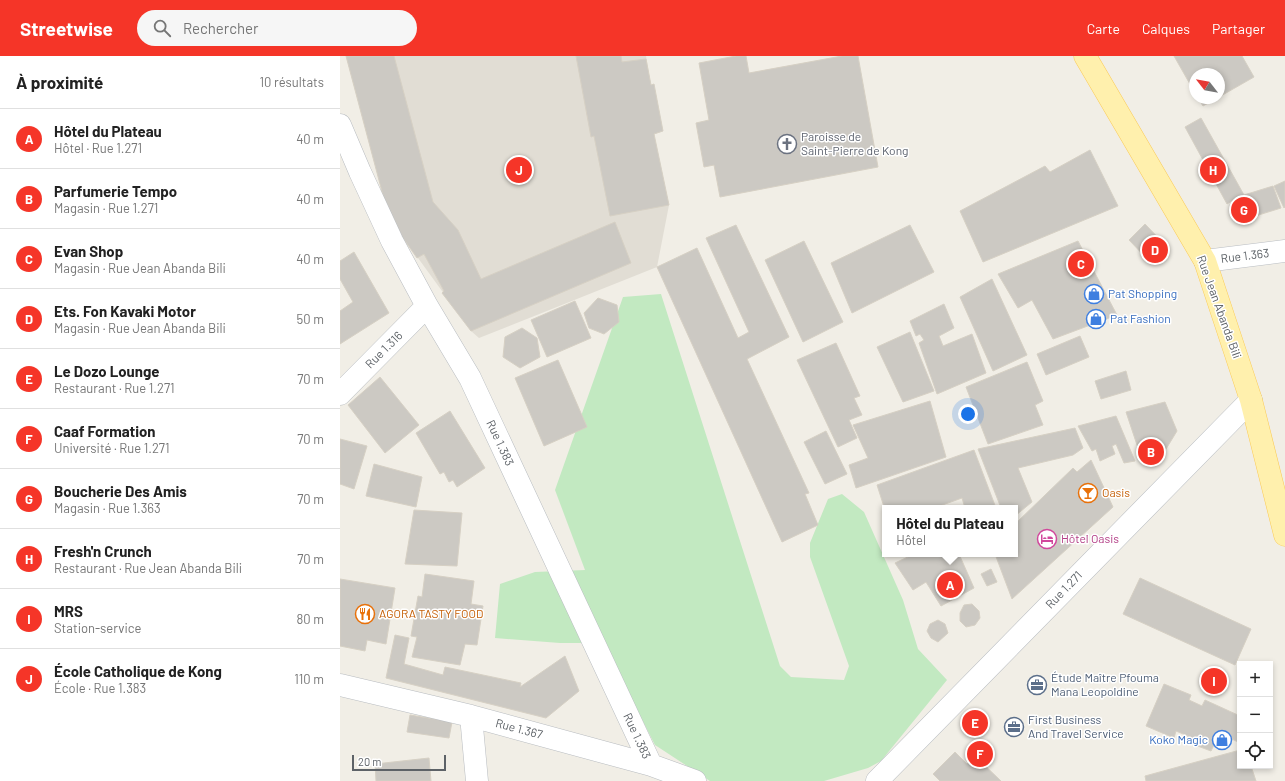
<!DOCTYPE html>
<html lang="fr">
<meta charset="utf-8">
<style>
body{margin:0;font-family:Barlow,sans-serif;background:#f6f6f6;color:#222}
.controls{position:absolute;right:12px;bottom:12px;display:grid;overflow:hidden;border-radius:0px;box-shadow:0 2px 6px #0003}
.controls button{width:36px;height:36px;display:grid;place-items:center;padding:0;border:0;border-bottom:1px solid #e0e0e0;background:#fff;color:#222;font:20px sans-serif}
.compass{position:absolute;left:849px;top:12px;width:36px;height:36px;border-radius:50%;background:#fff;box-shadow:0 2px 6px #0003;rotate:301deg}
.scale{position:absolute;left:12px;bottom:10px;width:94px;box-sizing:border-box;padding-left:4px;border:2px solid #5d6267;border-top:0;font-size:11px;line-height:14px;white-space:nowrap;color:#5d6267;-webkit-text-stroke:3px #fff;paint-order:stroke}
.you{position:absolute;left:628px;top:358px;width:14px;height:14px;margin:-10px;border:3px solid #fff;border-radius:50%;background:#1a73e8;box-shadow:0 0 0 6px #1a73e833}
.badge{display:grid;place-items:center;width:26px;height:26px;border-radius:50%;background:#f53528;color:#fff;font-size:13px;font-weight:700}
.pin{position:absolute;translate:-50% -50%;border:2px solid #fff;box-shadow:0 1px 4px #0006}
.popup{position:absolute;left:542px;top:449px;width:136px;height:52px;box-sizing:border-box;display:grid;place-content:center;border-radius:0px;background:#fff;filter:drop-shadow(0 1px 3px #0005);font-size:13px;white-space:nowrap;color:#767676}
.popup b{font-size:15px;color:#222}
.popup::after{content:'';position:absolute;left:50%;top:100%;margin-left:-8px;border:8px solid transparent;border-top-color:#fff}
.list{margin:0;padding:0;list-style:none}
h2{display:flex;justify-content:space-between;align-items:center;height:52px;margin:0;padding:0 16px;font-size:17px}
h2 small{font-size:13px;font-weight:400;color:#767676}
.list li{display:grid;grid-template-columns:26px 1fr auto;gap:12px;align-items:center;box-sizing:border-box;height:60px;padding:0 16px;border-top:1px solid #e0e0e0}
.list b{display:block;font-size:15px;white-space:nowrap}
.list p{margin:0;font-size:13px;white-space:nowrap;color:#767676}
.list em{font-size:13px;font-style:normal;color:#767676}
.icon{flex:none;width:22px;height:22px;fill:none;stroke:currentColor;stroke-width:2;stroke-linecap:round;stroke-linejoin:round}
.map{position:relative;flex:none;width:945px;height:725px;overflow:hidden}
header{display:flex;align-items:center;gap:24px;box-sizing:border-box;height:56px;padding:0 20px;background:#f53528;color:#fff}
header strong{font-size:19px}
nav{display:flex;gap:22px;margin-inline-start:auto;font-size:14px}
.search{width:280px;height:36px;background:#f6f6f6;display:flex;align-items:center;gap:10px;box-sizing:border-box;padding:0 14px;border-radius:22px;color:#767676;font-size:15px}
main{display:flex}
aside{flex:1;background:#fff}
.map>svg:first-child{display:block}
.education{fill:#e1ddd4}
.green{fill:#c2e9c1}
.building{fill:#ccc9c3;stroke:#d6d0c4}
.lines{fill:none;stroke-linecap:round;stroke-linejoin:round}
.street-casing{stroke:#b8bcc0;stroke-width:23}
.secondary-casing{stroke:#b9bdc2;stroke-width:23}
.primary-casing{stroke:#fbca55;stroke-width:23}
.street{stroke:#fff;stroke-width:22}
.secondary{stroke:#fff;stroke-width:22}
.primary{stroke:#fff0ad;stroke-width:22}
.labels{text-anchor:middle;stroke-width:3;stroke-linejoin:round;paint-order:stroke}
.worship-label{font-size:12px;fill:#5b616d;stroke:#fff;text-anchor:start}
.street-label{font-size:12px;fill:#5d6267;stroke:#fff}
.shop-label{font-size:12px;fill:#366cbe;stroke:#fff;text-anchor:start}
.food-label{font-size:12px;fill:#c56008;stroke:#fff;text-anchor:start}
.hotel-label{font-size:12px;fill:#b23c85;stroke:#fff;text-anchor:start}
.service-label{font-size:12px;fill:#4e5e75;stroke:#fff;text-anchor:start}
</style>
<header>
<strong>Streetwise</strong>
<div class="search"><svg class="icon" aria-label="search" viewBox="0 0 24 24"><circle cx="10" cy="10" r="6"/><path d="M15 15l6 6"/></svg>Rechercher</div>
<nav><a>Carte</a><a>Calques</a><a>Partager</a></nav>
</header>
<main>
<aside>
<h2>À proximité<small>10 résultats</small></h2>
<ul class="list">
<li><span class="badge">A</span><div><b>Hôtel du Plateau</b><p>Hôtel · Rue 1.271</p></div><em>40 m</em></li>
<li><span class="badge">B</span><div><b>Parfumerie Tempo</b><p>Magasin · Rue 1.271</p></div><em>40 m</em></li>
<li><span class="badge">C</span><div><b>Evan Shop</b><p>Magasin · Rue Jean Abanda Bili</p></div><em>40 m</em></li>
<li><span class="badge">D</span><div><b>Ets. Fon Kavaki Motor</b><p>Magasin · Rue Jean Abanda Bili</p></div><em>50 m</em></li>
<li><span class="badge">E</span><div><b>Le Dozo Lounge</b><p>Restaurant · Rue 1.271</p></div><em>70 m</em></li>
<li><span class="badge">F</span><div><b>Caaf Formation</b><p>Université · Rue 1.271</p></div><em>70 m</em></li>
<li><span class="badge">G</span><div><b>Boucherie Des Amis</b><p>Magasin · Rue 1.363</p></div><em>70 m</em></li>
<li><span class="badge">H</span><div><b>Fresh'n Crunch</b><p>Restaurant · Rue Jean Abanda Bili</p></div><em>70 m</em></li>
<li><span class="badge">I</span><div><b>MRS</b><p>Station-service</p></div><em>80 m</em></li>
<li><span class="badge">J</span><div><b>École Catholique de Kong</b><p>École · Rue 1.383</p></div><em>110 m</em></li>
</ul>
</aside>
<div class="map">
<svg width="945" height="725" viewBox="0 0 945 725">
<rect width="100%" height="100%" fill="#f1eee6"/>
<path class="education" d="M6,0H306L311,29L314,28L323,75L314,78L329,149L317,211L139,282L131,275L49,162Z"/>
<path class="green" d="M321,238L440,610L451,621L504,624L509,610L470,501V487L488,443L502,438L524,456L563,544L578,593L607,624L541,705L528,712L484,725H370L315,689L263,587H220L155,582L160,528L195,516L245,514L215,434L283,241Z"/>
<path class="building" d="M6,0H54L93,146L118,174L141,223L275,166L291,207L131,275L102,237L104,235L84,198L77,202L49,162Z
M236,0H281L282,6L306,3L311,29L314,28L323,75L314,78L329,149L270,160L254,80L251,81Z
M396,0H406L409,17L502,0H518L538,111L380,141L374,109L364,111L356,67L369,64L359,7Z
M834,0H902L914,21L879,41V18H855V37Z
M858,42H877L863,50Z
M861,62L904,139L933,130L941,152L909,162L907,159L903,161L893,144L887,148L845,71Z
M750,94L778,150L643,206L620,155L705,110L710,116Z
M945,125V151L944,152L934,130Z
M805,168L827,191L811,207L789,184Z
M396,169L449,281L407,303L469,437L465,438L478,469L442,486L317,211L357,192L398,282L409,276L366,182Z
M570,169L594,216L512,257L491,207Z
M464,185L503,266L463,286L425,204Z
M738,185L777,259L713,283L692,244L678,252L658,218Z
M14,196L49,257L0,288V255L13,246L0,223V205Z
M652,223L687,299L653,315L620,241Z
M258,242L277,249L279,266L264,278L249,272L244,257Z
M235,245L251,282L207,301L191,264Z
M604,248L614,272L599,280L603,290L632,278L646,317L597,338L579,287L584,284L580,278L576,280L570,265Z
M182,272L197,282L200,301L180,312L163,301L165,281Z
M570,276L594,335L563,346L537,291Z
M740,280L749,301L706,319L697,298Z
M496,287L520,340L514,342L522,359L509,364L517,382L498,391L457,304Z
M218,304L247,371L204,390L175,322Z
M687,306L703,345L695,349L703,369L648,388L626,331Z
M786,315L791,334L761,343L755,325Z
M40,321L79,369L45,397L8,349Z
M590,345L606,401L516,432L509,409L528,402L513,369Z
M825,346L837,375L823,398L802,404L786,356Z
M110,355L145,412L117,431L113,424L109,426L104,416L100,418L76,377Z
M776,360L795,405L784,407L776,388L772,390L775,398L760,405L756,393L752,395L738,370Z
M735,372L743,392L733,399L678,412L692,446L675,460V452H661L638,393Z
M486,375L507,418L485,428L464,386Z
M0,383L27,390L14,433L0,428Z
M634,394L656,452H625L622,442L594,452H545V454L537,429Z
M751,404L773,451L672,543L655,498H675V468L733,412L737,416Z
M34,408L82,421L76,451L26,440Z
M74,454L122,457L117,510L65,508Z
M574,498H619L634,532L601,550L586,526L573,534L555,507Z
M651,513L657,526L647,530L641,518Z
M85,518L134,525L131,548L143,550L137,589L125,588L120,609L72,601L77,581L71,580L78,540L82,541Z
M800,522L911,573L895,609L783,558Z
M0,523L55,532L46,588L27,584L25,595L0,590Z
M632,548L639,555L640,562L635,569L626,571L620,565V557L624,549Z
M598,564L605,568L608,577L598,586L591,582L587,575L590,568Z
M55,579L69,582L64,608L103,619L105,611L181,627L180,631L225,600L239,635L206,662L46,622Z
M824,628L851,639L849,644L862,650L865,644L900,660V682L898,686L892,683L887,693L875,687L871,695L847,686L848,680L836,675L834,682L806,670Z
M70,659L112,666L109,682L67,676Z
M900,694V710H911L916,725H806L805,720Z
M615,696L627,708L635,700L661,725H600L593,718Z
M89,702L91,725H36L35,708Z"/>
<g class="lines">
<defs>
<path id="street" d="M0,69L20,116L52,185L87,250L130,322L311,709
M0,338L87,250
M0,629L131,660L311,709L355,725
M131,660L137,725"/>
<path id="secondary" d="M865,205L945,195
M537,725L911,344"/>
<path id="primary" d="M745,0L865,205L911,344L945,479"/>
</defs>
<use href="#street" class="street-casing"/>
<use href="#secondary" class="secondary-casing"/>
<use href="#primary" class="primary-casing"/>
<use href="#street" class="street"/>
<use href="#secondary" class="secondary"/>
<use href="#primary" class="primary"/>
</g>
<defs>
<symbol id="church-ring" viewBox="-11 -11 22 22"><circle r="9.5" fill="#fff" stroke="#6b7280" stroke-width="1.5"/><path d="M-1.2-6h2.4v3.5h3.3v2.4h-3.3V6h-2.4V-.1h-3.3v-2.4h3.3Z" fill="#6b7280"/></symbol>
<symbol id="shop-ring" viewBox="-11 -11 22 22"><circle r="9.5" fill="#fff" stroke="#3f7fe0" stroke-width="1.5"/><path d="M-5-2.5h2.3a2.7 3.5 0 0 1 5.4 0H5L5.5 6h-11ZM-1.5-2.5h3a1.5 2.3 0 0 0-3 0Z" fill="#3f7fe0"/></symbol>
<symbol id="bar-ring" viewBox="-11 -11 22 22"><circle r="9.5" fill="#fff" stroke="#e8710a" stroke-width="1.5"/><path d="M-6-5H6L.8 .8V4.5H3.5V6h-7V4.5H-.8V.8Z" fill="#e8710a"/></symbol>
<symbol id="hotel-ring" viewBox="-11 -11 22 22"><circle r="9.5" fill="#fff" stroke="#d1479c" stroke-width="1.5"/><path d="M-6-4.5h1.5V1H6V5H4.5V3h-9V5H-6ZM-4 0a1.8 1.8 0 1 1 3.6 0ZM.5 0V-2.5h3Q6-2.5 6 0Z" fill="#d1479c"/></symbol>
<symbol id="restaurant-ring" viewBox="-11 -11 22 22"><circle r="9.5" fill="#fff" stroke="#e8710a" stroke-width="1.5"/><path d="M-5-6h1v4h1v-4h1v4h1v-4h1v5L-1.5 .5V6h-2V.5L-5-1ZM5-6V6H3V1.5H1.5Q1.5-4 5-6Z" fill="#e8710a"/></symbol>
<symbol id="office-ring" viewBox="-11 -11 22 22"><circle r="9.5" fill="#fff" stroke="#5c6f8a" stroke-width="1.5"/><path d="M-6-3h4V-5.5h4V-3h4V5H-6ZM-1-4.5V-3h2v-1.5ZM-6 0V1H6V0Z" fill="#5c6f8a"/></symbol>
</defs>
<g fill-rule="evenodd">
<use href="#church-ring" x="436" y="77" width="22" height="22"/>
<use href="#shop-ring" x="743" y="227" width="22" height="22"/>
<use href="#shop-ring" x="745" y="252" width="22" height="22"/>
<use href="#bar-ring" x="737" y="426" width="22" height="22"/>
<use href="#hotel-ring" x="696" y="472" width="22" height="22"/>
<use href="#restaurant-ring" x="14" y="547" width="22" height="22"/>
<use href="#office-ring" x="686" y="618" width="22" height="22"/>
<use href="#office-ring" x="663" y="660" width="22" height="22"/>
<use href="#shop-ring" x="871" y="673" width="22" height="22"/>
</g>
<g class="labels">
<g class="worship-label">
<text x="461" y="85">Paroisse de<tspan x="461" dy="14">Saint-Pierre de Kong</tspan></text>
</g>
<g class="street-label">
<text transform="translate(905 200) rotate(-7)" y="4">Rue 1.363</text>
<text transform="translate(879 251) rotate(70)" y="4">Rue Jean Abanda Bili</text>
<text transform="translate(44 294) rotate(-45)" y="4">Rue 1.316</text>
<text transform="translate(160 387) rotate(65)" y="4">Rue 1.383</text>
<text transform="translate(724 534) rotate(-46)" y="4">Rue 1.271</text>
<text transform="translate(179 673) rotate(15)" y="4">Rue 1.367</text>
<text transform="translate(297 680) rotate(65)" y="4">Rue 1.383</text>
</g>
<g class="shop-label">
<text x="768" y="242">Pat Shopping</text>
<text x="770" y="267">Pat Fashion</text>
<text x="868" y="688" text-anchor="end">Koko Magic</text>
</g>
<g class="food-label">
<text x="762" y="441">Oasis</text>
<text x="39" y="562">AGORA TASTY FOOD</text>
</g>
<g class="hotel-label">
<text x="721" y="487">Hôtel Oasis</text>
</g>
<g class="service-label">
<text x="711" y="626">Étude Maître Pfouma<tspan x="711" dy="14">Mana Leopoldine</tspan></text>
<text x="688" y="668">First Business<tspan x="688" dy="14">And Travel Service</tspan></text>
</g>
</g>
</svg>
<div class="controls">
<button>+</button>
<button>−</button>
<button><svg class="icon" aria-label="locate" viewBox="0 0 24 24"><circle cx="12" cy="12" r="6"/><path d="M12 2v4M12 18v4M2 12h4M18 12h4"/></svg></button>
</div>
<svg class="compass" viewBox="-18 -18 36 36"><path d="M0-13l5 13h-10z" fill="#e53935"/><path d="M0 13l5-13h-10z" fill="#767676"/></svg>
<div class="scale">20 m</div>
<div class="you"></div>
<div class="pin badge" style="left:610px;top:529px">A</div>
<div class="popup"><b>Hôtel du Plateau</b>Hôtel</div>
<div class="pin badge" style="left:811px;top:396px">B</div>
<div class="pin badge" style="left:741px;top:208px">C</div>
<div class="pin badge" style="left:815px;top:194px">D</div>
<div class="pin badge" style="left:635px;top:667px">E</div>
<div class="pin badge" style="left:640px;top:698px">F</div>
<div class="pin badge" style="left:904px;top:154px">G</div>
<div class="pin badge" style="left:873px;top:114px">H</div>
<div class="pin badge" style="left:874px;top:625px">I</div>
<div class="pin badge" style="left:179px;top:114px">J</div>
</div>
</main>
